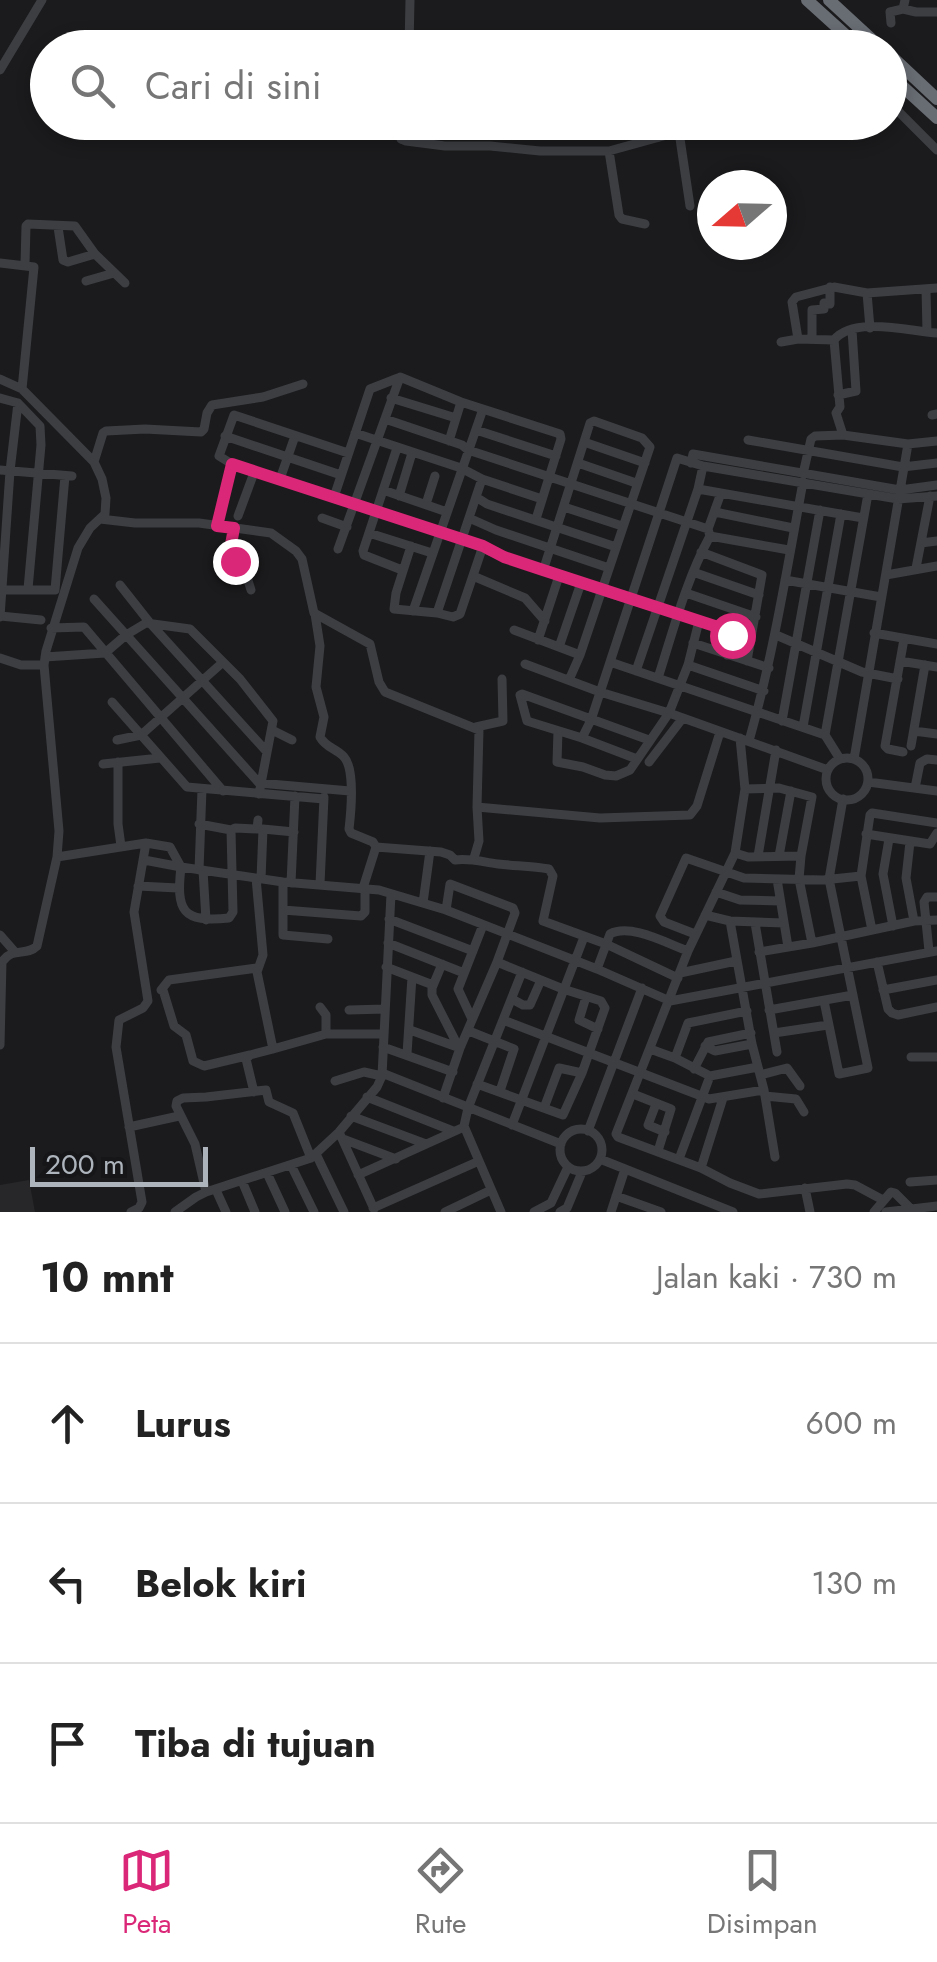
<!DOCTYPE html>
<html lang="id">
<meta charset="utf-8">
<style>
body{margin:0;font-family:Jost,sans-serif;background:#f2f2f2;color:#222}
.compass{position:absolute;left:697px;top:170px;width:90px;height:90px;border-radius:50%;background:#fff;box-shadow:0 5px 15px #0003;rotate:250deg}
.scale{position:absolute;left:30px;bottom:25px;width:178px;box-sizing:border-box;padding-left:10px;border:5px solid #adb4bc;border-top:0;font-size:28px;line-height:35px;white-space:nowrap;color:#adb4bc;-webkit-text-stroke:8px #161618;paint-order:stroke}
.stop{position:absolute;width:30px;height:30px;margin:-22px;border:8px solid #db2777;border-radius:50%;background:#fff}
.stop.end{background:#db2777;border-color:#fff;box-shadow:0 2px 10px #0008}
.list{margin:0;padding:0;list-style:none}
h2{display:flex;justify-content:space-between;align-items:center;height:130px;margin:0;padding:0 40px;font-size:42px}
h2 small{font-size:32px;font-weight:400;color:#767676}
.list li{display:grid;grid-template-columns:65px 1fr auto;gap:30px;align-items:center;box-sizing:border-box;height:160px;padding:0 40px;border-top:2px solid #e0e0e0}
.list b{display:block;font-size:38px;white-space:nowrap}
.list em{font-size:32px;font-style:normal;color:#767676}
.icon{flex:none;width:55px;height:55px;fill:none;stroke:currentColor;stroke-width:2;stroke-linecap:round;stroke-linejoin:round}
.map{position:relative;flex:none;width:937px;height:1212px;overflow:hidden}
.search{position:absolute;background:#fff;box-shadow:0 5px 15px #0003;left:30px;right:30px;top:30px;height:110px;display:flex;align-items:center;gap:25px;box-sizing:border-box;padding:0 35px;border-radius:55px;color:#767676;font-size:38px}
.sheet{height:610px;background:#fff}
nav{display:flex;justify-content:space-around;align-items:center;box-sizing:border-box;height:140px;border-top:2px solid #e0e0e0;background:#fff;font-size:28px;color:#767676}
nav a{display:grid;justify-items:center;gap:5px}
nav .on{color:#db2777}
.map>svg:first-child{display:block}
.built{fill:#27272a}
.lines{fill:none;stroke-linecap:round;stroke-linejoin:round}
.minor{stroke:#3c3e42;stroke-width:9}
.highway{stroke:#686c73;stroke-width:12}
.route{stroke:#db2777;stroke-width:12}
</style>
<div class="map">
<svg width="937" height="1212" viewBox="0 0 937 1212">
<rect width="100%" height="100%" fill="#1b1b1d"/>
<path class="built" d="M29,1180L35,1212H0V1185Z"/>
<g class="lines">
<path class="minor" d="M903,9L916,12H937
M891,23L890,12L903,9L905,0
M409,48L410,0
M0,70L42,0
M890,103L937,150
M399,122V134L401,139L406,141L445,146H490L540,151H609L714,122
M679,132L690,206
M609,151L619,215L622,219L645,224
M58,227L63,260L68,262L95,254
M0,263L34,267L22,389L94,462L102,479L106,498L105,514L90,528L78,548L46,651L44,665L59,831L57,857L37,946C26,957 13,946 2,962L0,1045
M25,264L26,226L28,224L75,226L95,254L125,283
M86,281L114,273
M926,289L927,332
M867,293L870,328
M798,339L792,302L796,297L834,287L867,293L937,288
M812,339V310L824,309V303L830,304V287
M834,340L840,407L836,413L843,435
M781,342L798,339L834,340C854,316 909,331 937,333
M0,379L22,389
M838,395L856,391L852,330
M0,398L18,403L40,426L41,445L28,589
M391,398L456,418
M932,415L937,414
M385,419L462,445L468,450L708,529
M476,430L556,456
M355,433L461,468L482,479L542,499
M225,436L341,475
M748,440L903,467L937,463
M449,441L461,402
M584,442L645,463
M397,448L363,551L364,555L402,570
M348,453L234,415L219,456L232,464L461,539L504,557L602,591L730,631L731,635L727,655
M94,462L103,433L106,431L145,429L201,432L204,429L207,413L212,405L263,397L303,384
M578,463L636,483
M691,463L693,454L900,490L937,485
M0,470L72,476
M803,474L811,439L815,436L843,435L908,444L937,441
M280,479L295,436
M698,489L863,518
M383,490L447,512
M399,496L412,453
M334,497L370,389L398,378
M476,497L487,504L616,547
M426,504L435,476
M564,507L622,526
M715,512L793,528
M238,516L255,470
M322,518L347,527
M469,518L496,530L609,568
M100,519L135,523H199L271,533L296,551L302,559L314,613L370,644L379,682L385,692L479,730L477,807L479,841L474,858
M217,525L232,464
M234,528L230,551L246,574L251,590
M369,533L432,553
M710,536L789,550
M921,543L937,541
M411,546L396,593L394,609L437,613L453,617L460,614L483,546
M338,549L400,377L461,402L560,434L561,439L536,519
M701,552L762,575L747,661
M916,568L930,496
M543,571L590,423L594,421L642,438L650,447L580,655L569,680
M693,572L759,595
M886,575L937,566
M473,576L525,598L545,621
M785,580L881,597
M120,585L150,623L267,752
M1,590H55L65,476
M686,593L756,617
M94,599L259,783L350,791
M413,611L483,409
M437,613L482,479
M315,614L320,646L316,687L324,717L320,737C326,748 336,748 344,757C355,769 351,812 349,829L351,833L373,842L376,847L441,852L450,855L455,860C471,858 482,862 498,864C515,866 532,866 549,869L553,876L543,921L606,944L678,978
M0,616L41,620
M0,617L10,471L18,403
M51,628L84,627L223,791
M514,630L580,655
M874,633L937,644
M776,635L862,672L898,679
M538,640L559,576
M693,643L769,668
M559,647L581,583
M45,657L105,653L126,635L146,623L190,629L240,679L273,721L259,794
M0,658L21,665H44
M900,661L937,667
M610,662L825,735L840,759
M525,664L600,692L669,713L828,770
M688,665L764,691
M636,671L698,489L703,466
M658,678C673,631 686,580 710,536L708,529L721,493
M112,702L187,787L324,799
M782,721L820,510
M476,727L503,721L502,679
M803,727L841,514
M272,730L292,740
M558,731L557,762L583,767L605,775L616,776L630,770L669,713L688,665L699,621
M914,731L937,734
M825,735L868,494
M582,738L591,720L677,458L703,466L898,499L937,496
M740,738L745,789L735,853L688,951L616,1134L618,1137L701,1168L730,1183L759,1194L847,1184L855,1185L883,1200
M117,740L141,735L222,663
M749,741C773,656 787,569 803,482
M911,746L925,665
M903,752L888,749L885,746L904,639
M826 779a21 21 0 1 1 42 0a21 21 0 1 1-42 0Z
M637,759L582,738L527,721L520,695L522,694L649,740
M854,759L908,444
M118,762V824L121,846
M649,762L682,719
M103,764L160,758
M868,782L937,791
M915,788L920,763L927,759L937,760
M745,789L779,788L812,797L801,856L799,879L812,943
M477,807L600,818L690,815L697,806L720,732
M258,820L257,829H263L261,879
M199,824L231,830
M263,829L294,832
M866,834L930,844L937,833
M889,839L883,874L893,926
M910,842L906,878L914,921
M735,853L748,857L801,856
M758,856L776,750
M779,856L791,791
M57,857L146,843L170,847L181,867L283,882L379,890L446,910L597,969L670,1001L937,951
M144,860L181,867C176,911 182,923 229,918L233,912L231,830L235,828L257,829
M199,870L202,789
M203,870L206,920
M256,878L263,955L257,972L273,1049L326,1034H384
M777,879L788,947
M283,882V935L328,939
M291,883L295,796
M320,884L324,797
M138,886L178,888
M363,888L376,847
M716,892L740,900L780,901
M423,903L430,851
M283,910L361,916L365,912V889
M705,915L730,921L784,923
M389,919L473,951
M755,923L777,1052
M872,930L861,876L870,815L872,813L937,823
M695,934L664,922L660,916L686,858L744,878L823,880L861,876
M0,935L14,951
M388,943L464,973
M929,951L924,902L927,897H937
M759,952L812,943L914,921L937,920
M877,962L888,1009L892,1013L898,1015L937,1007
M442,964L432,988V995L456,1042L461,1046
M386,967L433,985
M597,969L610,934C630,923 666,943 688,951
M680,973L736,961
M161,990L169,980L257,968
M163,990L174,1026L186,1035L193,1061L204,1066L250,1055
M883,990L937,980
M586,997L579,1020L598,1029
M512,999L523,1005H530L541,980
M824,1001L839,1074L868,1068L829,879L843,799
M320,1007L326,1015V1034
M349,1010L385,1009
M769,1010L853,995
M472,1019L458,989L483,925
M503,1020L709,1099L764,1090L752,1044L730,921
M410,1030L460,1048
M469,1031L514,1049L500,1091
M774,1033L828,1025
M705,1046L715,1051L752,1044
M383,1047L453,1072
M650,1049L675,1058L710,1076L758,1067
M407,1054L412,977
M911,1057H937
M675,1058L688,1023L747,1011
M694,1069L708,1042L751,1033
M382,1073L561,1144
M760,1075L787,1068L800,1086
M335,1081L364,1072L382,1076
M477,1084L563,1115L582,1073L605,1008L601,1001L563,989L497,962
M764,1090L775,1157
M254,1092L246,1059L250,1055L273,1049
M633,1094L671,1109L658,1151
M765,1096L796,1099L804,1112
M367,1097L453,1131
M443,1098L460,1048L497,962L515,913L513,908L450,884L446,910
M656,1104L648,1125L665,1132
M544,1108L559,1068L582,1073
M351,1116L426,1144
M512,1125L584,937
M129,1127L179,1116
M560 1150a21 21 0 1 1 42 0a21 21 0 1 1-42 0Z
M588,1131L642,988
M339,1132L374,1209
M343,1139L396,1159
M316,1154L344,1212
M600,1159L733,1212
M679,1159L710,1076
M291,1165L314,1212
M701,1168L723,1098
M267,1173L285,1212
M358,1175L464,1127
M242,1181L255,1212
M910,1182L937,1180
M805,1188L810,1212
M216,1190L226,1212
M206,1192L195,1144L176,1106L177,1101L183,1098L206,1097L266,1090L269,1102L293,1113L311,1158
M616,1196L661,1212
M373,1208L479,1161
M131,1212L139,1208L142,1202L116,1047L119,1020L143,1008L148,1001L134,912L146,843
M175,1212L196,1197L206,1192L311,1158L339,1132L377,1087L382,1076L391,894
M445,1212L491,1190
M501,1212L464,1126L468,1108L522,972
M534,1212L551,1203L568,1167
M560,1212L567,1208L582,1172
M611,1212L625,1169
M874,1212L891,1192L895,1193L910,1208
M886,1212L937,1206"/>
<path class="highway" d="M807,0L860,48
M829,0L881,48
M890,55L937,99
M890,75L937,118"/>
</g>
<g class="lines">
<path class="route" d="M235,561L230,550L234,528L217,526L232,464L483,546L504,557L543,570L730,631L732,635"/>
</g>
</svg>
<svg class="compass" viewBox="-18 -18 36 36"><path d="M0-13l5 13h-10z" fill="#e53935"/><path d="M0 13l5-13h-10z" fill="#767676"/></svg>
<div class="scale">200 m</div>
<div class="stop" style="left:732px;top:635px"></div>
<div class="stop end" style="left:235px;top:561px"></div>
<div class="search"><svg class="icon" aria-label="search" viewBox="0 0 24 24"><circle cx="10" cy="10" r="6"/><path d="M15 15l6 6"/></svg>Cari di sini</div>
</div>
<section class="sheet">
<h2>10 mnt<small>Jalan kaki · 730 m</small></h2>
<ul class="list">
<li><svg class="icon" aria-label="ahead" viewBox="0 0 24 24"><path d="M12 20V5M6 11l6-6 6 6"/></svg><div><b>Lurus</b></div><em>600 m</em></li>
<li><svg class="icon" aria-label="left" viewBox="0 0 24 24"><path d="M17 20v-9H6M10 6l-5 5 5 5"/></svg><div><b>Belok kiri</b></div><em>130 m</em></li>
<li><svg class="icon" aria-label="arrive" viewBox="0 0 24 24"><path d="M6 21V4h12l-3 4 3 4H6"/></svg><div><b>Tiba di tujuan</b></div></li>
</ul>
</section>
<nav>
<a class="on"><svg class="icon" aria-label="map" viewBox="0 0 24 24"><path d="M3 6l6-2 6 2 6-2v14l-6 2-6-2-6 2zM9 4v14M15 6v14"/></svg>Peta</a>
<a><svg class="icon" aria-label="directions" viewBox="0 0 24 24"><path d="M12 3l9 9-9 9-9-9zM9 14v-3h6M13 9l2 2-2 2"/></svg>Rute</a>
<a><svg class="icon" aria-label="saved" viewBox="0 0 24 24"><path d="M7 4h10v16l-5-4-5 4z"/></svg>Disimpan</a>
</nav>
